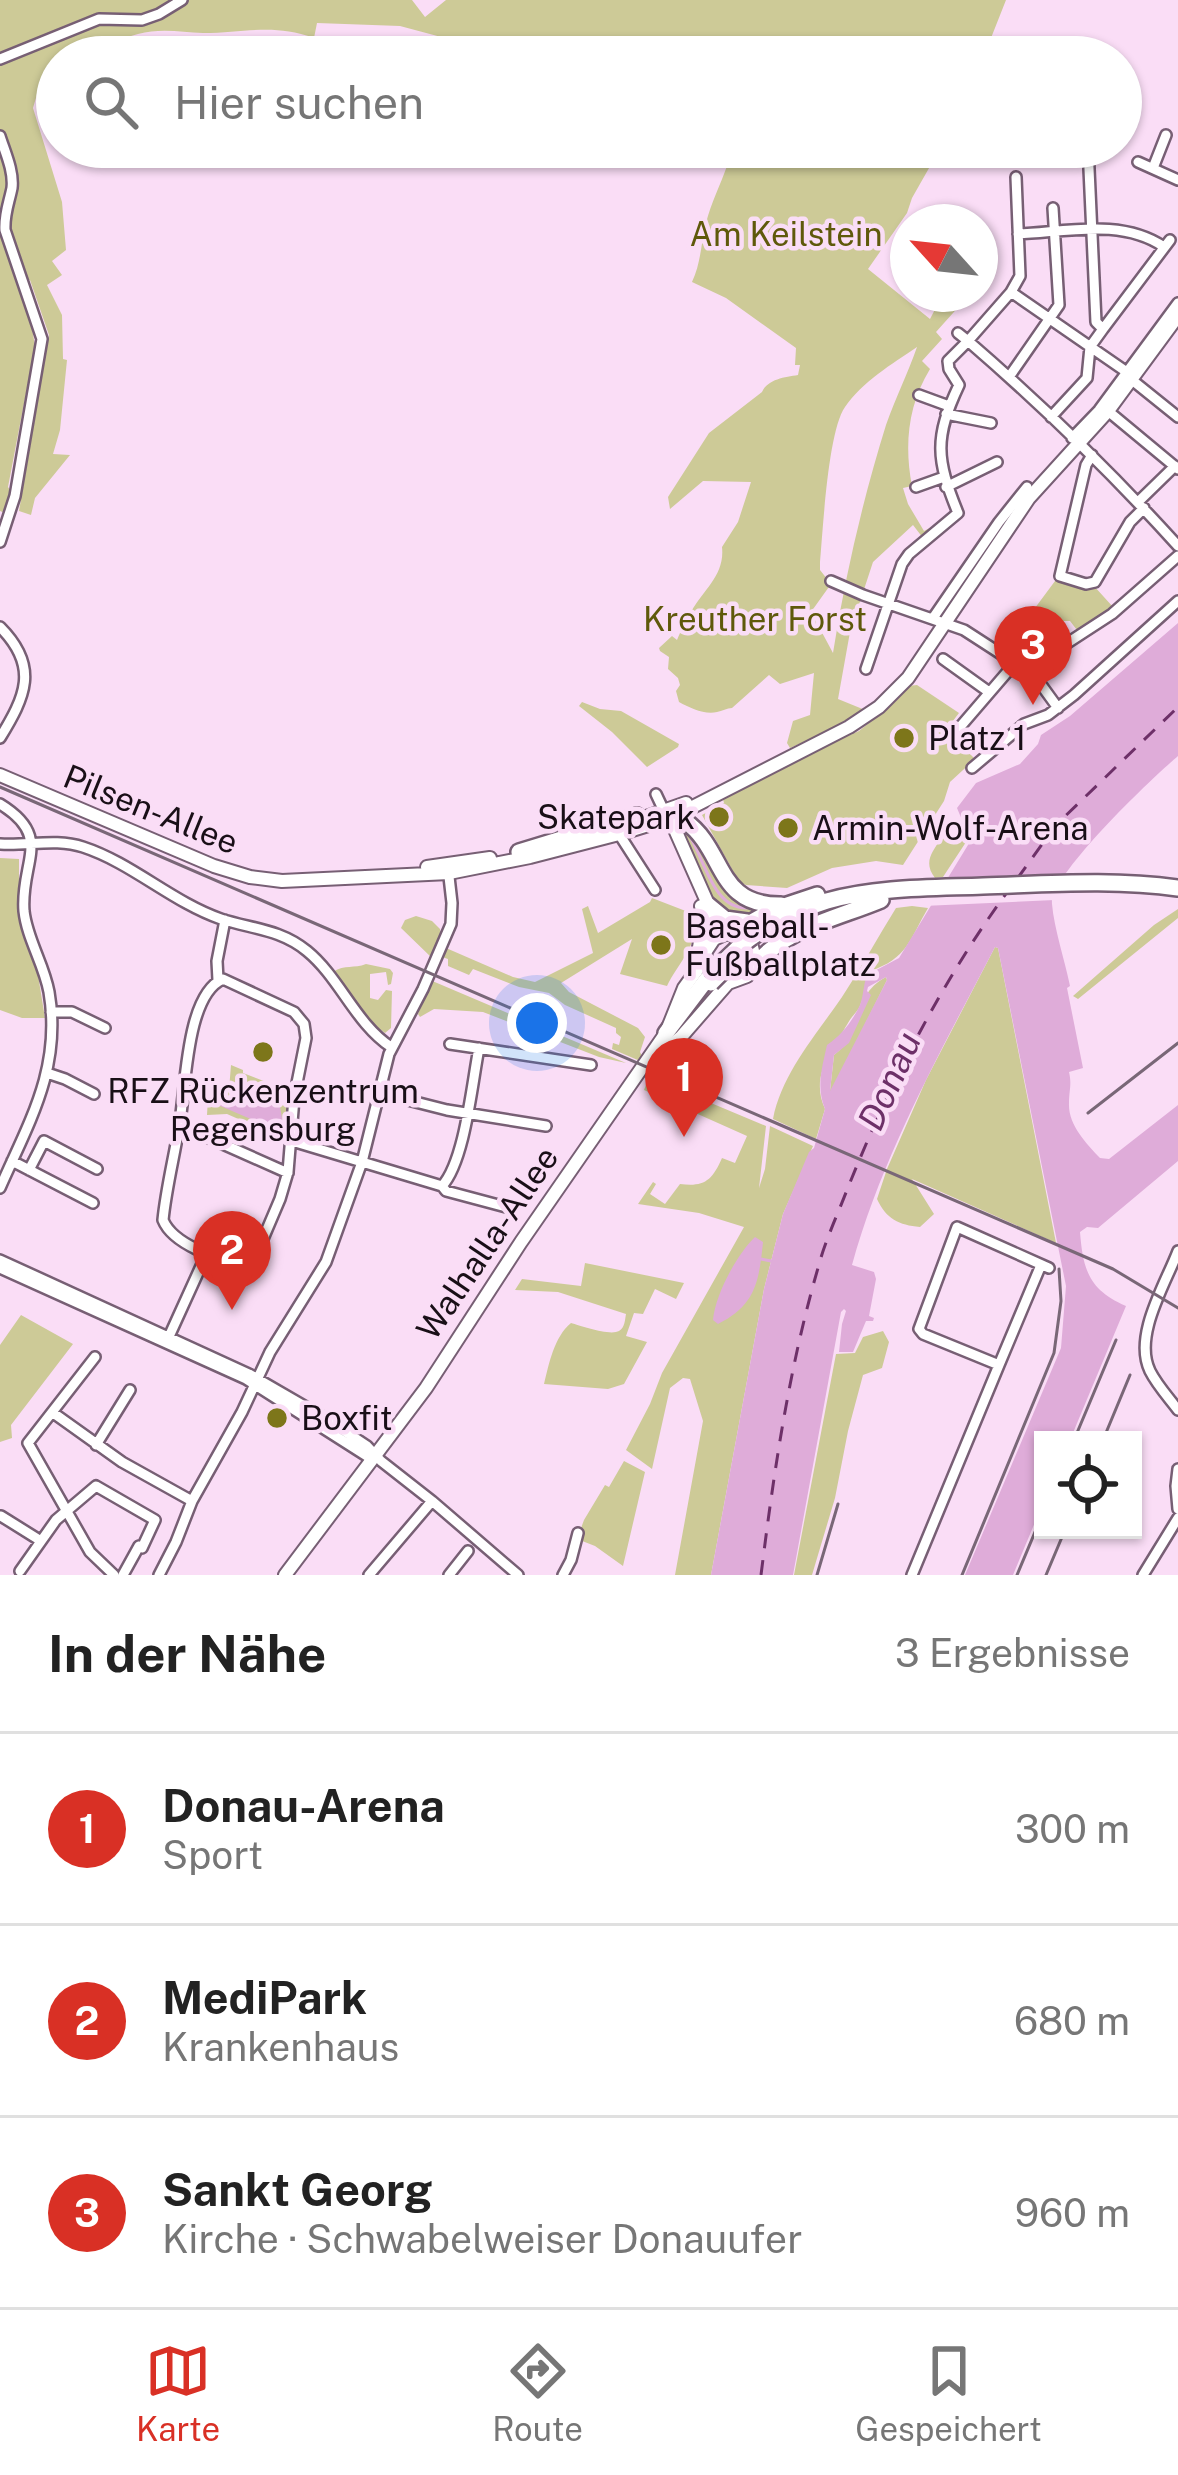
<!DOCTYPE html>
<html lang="de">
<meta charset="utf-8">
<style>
body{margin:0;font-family:"Public Sans",sans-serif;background:#f6f6f6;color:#222}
.controls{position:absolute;right:36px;bottom:36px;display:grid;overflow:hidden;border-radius:0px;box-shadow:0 3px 9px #0004}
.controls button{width:108px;height:108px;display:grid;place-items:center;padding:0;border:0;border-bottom:3px solid #e0e0e0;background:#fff;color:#222;font:60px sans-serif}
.compass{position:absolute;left:890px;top:204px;width:108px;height:108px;border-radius:50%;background:#fff;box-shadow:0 3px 9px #0004;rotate:297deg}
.you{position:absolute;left:537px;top:1023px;width:42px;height:42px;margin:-30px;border:9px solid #fff;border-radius:50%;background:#1a73e8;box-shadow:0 0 0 18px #1a73e833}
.badge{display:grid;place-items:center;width:78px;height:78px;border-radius:50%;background:#d93025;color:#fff;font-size:39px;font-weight:700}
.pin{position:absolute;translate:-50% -99px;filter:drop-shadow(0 3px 6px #0008)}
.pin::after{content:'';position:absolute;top:63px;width:42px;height:36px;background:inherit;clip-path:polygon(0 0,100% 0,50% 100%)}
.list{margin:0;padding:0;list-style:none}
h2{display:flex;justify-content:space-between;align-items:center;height:156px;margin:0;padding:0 48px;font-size:51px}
h2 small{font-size:39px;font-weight:400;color:#767676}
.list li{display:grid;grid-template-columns:78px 1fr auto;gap:36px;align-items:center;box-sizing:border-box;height:192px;padding:0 48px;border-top:3px solid #e0e0e0}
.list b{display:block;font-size:45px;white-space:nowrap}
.list p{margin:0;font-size:39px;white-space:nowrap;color:#767676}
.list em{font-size:39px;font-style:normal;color:#767676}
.icon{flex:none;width:66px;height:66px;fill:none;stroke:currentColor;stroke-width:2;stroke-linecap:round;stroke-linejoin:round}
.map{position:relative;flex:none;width:1178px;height:1575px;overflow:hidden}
.search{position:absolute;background:#fff;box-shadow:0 3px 9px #0004;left:36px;right:36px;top:36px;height:132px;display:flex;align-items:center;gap:30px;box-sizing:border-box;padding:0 42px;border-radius:66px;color:#767676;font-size:45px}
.sheet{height:732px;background:#fff}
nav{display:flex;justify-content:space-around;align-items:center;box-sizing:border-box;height:168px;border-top:3px solid #e0e0e0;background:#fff;font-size:33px;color:#767676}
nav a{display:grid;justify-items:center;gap:6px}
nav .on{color:#d93025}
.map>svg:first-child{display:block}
.green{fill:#cdca97;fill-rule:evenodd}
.water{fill:#dfacd9;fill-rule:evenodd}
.pier{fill:#faddf6}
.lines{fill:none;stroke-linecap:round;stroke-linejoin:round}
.stream{stroke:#dfacd9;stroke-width:3}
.ferry{stroke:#6d3068;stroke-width:3;stroke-dasharray:15 12;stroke-linecap:butt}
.minor-casing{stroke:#775f74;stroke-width:14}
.major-casing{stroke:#775f74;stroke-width:16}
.highway-casing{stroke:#775f74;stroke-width:20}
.minor{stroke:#fff;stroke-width:9}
.major{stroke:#fff;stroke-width:12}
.highway{stroke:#fff;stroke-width:15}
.rail{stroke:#796777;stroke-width:3}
.highway-bridge-casing{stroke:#775f74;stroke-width:20;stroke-linecap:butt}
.highway-bridge{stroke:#fff;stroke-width:15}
.poi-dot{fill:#7d761a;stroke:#faddf6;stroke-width:4.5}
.labels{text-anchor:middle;stroke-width:9;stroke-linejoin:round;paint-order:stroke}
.park-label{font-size:33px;fill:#5f590b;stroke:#faddf6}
.poi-label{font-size:33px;fill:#190f17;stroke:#faddf6;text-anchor:start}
.street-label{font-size:33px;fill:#190f17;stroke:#faddf6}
.water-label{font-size:36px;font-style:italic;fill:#6d3068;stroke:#faddf6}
</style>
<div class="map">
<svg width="1178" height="1575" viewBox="0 0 1178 1575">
<rect width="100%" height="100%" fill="#faddf6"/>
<path class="green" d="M0,0H412L425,17L446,0H1006L991,38L989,57H466L471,45L400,26L317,23L314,38C272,23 246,33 203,33C181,32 160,28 138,34C110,41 86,57 57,57V66L38,91L33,108L62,202L66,250L52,261L62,275L47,285L62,315L63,359L67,360L60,430L53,454L70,455L35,498L31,515L19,511L49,335L30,280L17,283L31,322L35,346L8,487L12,493L5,513L0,511Z
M693,147H941L912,198L907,213L868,269L930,319L943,294H970L936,332L942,339L922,361L930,369C908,405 904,445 912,486L903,488L908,504L924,531L954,515L923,538L913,525L873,562L850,632L838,699L865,710L835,728L790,748L787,743L793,721L810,715L814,673L780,684L769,675L732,708C727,708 722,711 717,712C705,715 690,708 679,702L676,691L680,685L678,678L668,669L669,657L660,651L659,648L672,636L677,640C681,631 685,620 691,612C704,589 725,575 722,547L738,522L751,482L703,481L670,509L668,497L709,433L762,392C768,379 785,377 798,375L800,365H795L796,348L726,298L692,282C701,263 701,243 706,223C711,203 720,186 727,166L710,150ZM917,347C908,373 895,399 886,425C863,499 845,576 833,653L811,612L831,584L820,570V562C823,529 828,431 845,407C862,382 892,364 917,347Z
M1058,577L1094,586L1113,607L1080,634L1070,621H1064L1059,625L1035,608Z
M917,685L959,713L946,730L975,759L950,782L944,801L903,865L876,861L832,868L787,888L746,885L739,882L702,815L724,803L723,799L727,796L820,748L859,731L897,700L908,686Z
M582,702L600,709L621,711L679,744L678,747L647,767L612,732L579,706Z
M682,822L722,880L775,906L748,919L719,913L677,824Z
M970,836L943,877L935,878C923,862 932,853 941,838Z
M0,858L19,859V920L38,975L45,1018H22L0,1010Z
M652,898L696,915C699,945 678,963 667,986L620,974L632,939L561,983L569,992L638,1028L645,1037L640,1052L642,1056L640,1061L612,1049L613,1043L619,1045L621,1037L616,1033V1028L565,1005L549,993L519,987L473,969L469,975L448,966V959L442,957L446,948L513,977L535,982L593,953L582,909L588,906L598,933L650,902Z
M912,906L928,908C910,939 907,959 870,971C867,983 864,997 859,1008C856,1013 851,1017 848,1023C831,1052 810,1076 825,1109L816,1139L773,1119C782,1073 816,1035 842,997C861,968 878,937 896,908Z
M1178,909V918L1078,999L1073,996L1154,925Z
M416,916L432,921L440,929L441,936L432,958L401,928L405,920Z
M995,947L998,948L1056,1243L912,1179L934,1214L920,1227C899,1225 886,1219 877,1199L887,1169L926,1080Z
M366,964L390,969L393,973L391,984L388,985L386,972L370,974V998L378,1000L386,990L392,991L391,1028L385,1033C363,1018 349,994 333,972C345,964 354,969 366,964Z
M886,977L887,980L832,1091H830L834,1055C864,1033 850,996 886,977Z
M430,980L626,1063L599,1057L483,1012L434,1009L420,1017L418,1014Z
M231,1065L243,1070V1073L292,1092L289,1141L227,1114L207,1115L208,1098L212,1097L213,1090H229Z
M649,1077L766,1126L759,1188L765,1169L770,1126L813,1146L783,1214L764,1289L711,1575H675L703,1421L690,1379L683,1378L670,1388L652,1469L626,1450L650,1404L662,1373L744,1227L699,1213L638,1204L653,1182L656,1184L650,1194L665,1204L680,1184C704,1187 712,1181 722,1158L735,1163L747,1136L644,1090Z
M585,1263L684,1283L676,1299L655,1289L643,1314L634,1313L626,1336L647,1342L624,1384L608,1389L544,1384C549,1364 554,1337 571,1323C581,1326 610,1336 619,1331C625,1328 625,1319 626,1314L558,1292L515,1290L522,1279L581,1286Z
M21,1315L73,1344L11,1425L12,1438L0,1442V1345Z
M883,1331L889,1342L882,1368L863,1375L848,1431L835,1498L812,1575H794L836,1354L855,1353L863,1337Z
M624,1461L645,1472L623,1566L595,1546L577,1539L584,1520L605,1485L609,1487Z"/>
<path class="water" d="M1178,623V756C1153,777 1049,876 1052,904C1054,928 1065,961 1070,986L1067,988L1083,1068L1069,1072C1072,1085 1069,1090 1069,1103C1068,1125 1086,1143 1100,1158L1109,1159L1178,1105V1161L1098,1228L1087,1227L1080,1232C1083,1270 1089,1290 1126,1306L1070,1440H1043V1503L1013,1575H965L1061,1348L1066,1286L998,948L995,947C942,1049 883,1153 852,1265L874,1272L876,1279L869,1316L874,1318L873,1321H866L853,1352H839L842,1324L846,1311L844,1309L841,1312L793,1575H711L764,1289L783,1214L809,1152L814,1148L825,1109C816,1087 822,1068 827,1045C842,1035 853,1020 860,1005C864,994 863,986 867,975L899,958L982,822L979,819L962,820L957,808L976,783L1020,764L1038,744L1041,735L1070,716ZM886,977L887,980L830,1091L834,1055L849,1043L871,995L867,991L868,987Z
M241,1091L256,1097L279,1101L283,1124L265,1125L218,1105V1102L234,1097Z
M755,1237L763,1242C759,1281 756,1305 718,1324L713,1320C715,1295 737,1254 755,1237Z"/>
<path class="pier" d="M1067,879L1055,900L923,906L937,882Z"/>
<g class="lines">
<path class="stream" d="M689,835C705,860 713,909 747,908
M761,1259L771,1261"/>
<path class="ferry" d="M1017,879L1056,825L1178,707
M761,1575C774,1471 789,1368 818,1268C825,1241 837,1216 847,1190C889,1085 941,982 1008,891"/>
<defs>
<path id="minor" d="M0,59L99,19L142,20L159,14L182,0
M0,136C5,152 14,171 12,188C9,203 4,214 5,230L42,339L15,496L0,542
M1138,162L1178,180
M1153,168L1166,135
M1018,234C1066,232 1122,218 1164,247
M1011,292L1020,276L1016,177
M1103,329L1170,240
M1009,377L1059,305L1053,208
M1134,377L1011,292L968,341C1042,405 1112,473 1178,546
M1132,380L1178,417
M919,395L949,406
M1108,411L1178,469
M946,414L991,423
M1051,417L1087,378L1090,347L1103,329L1096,322L1088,147
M1072,438L1099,410L1178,303
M1092,455L1086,465L1060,576L1086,584L1095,582L1130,522L1144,508
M916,487L944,477
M946,487L997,462
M1138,502L1175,466
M831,581L863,595L964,630L1015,663L1029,668L1058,708
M933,618L999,522L1027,487
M0,627C40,667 25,697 0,738
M943,659L989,692
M1029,668L1112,614L1178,556
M866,669L902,564L909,554L958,513C936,459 934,438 959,385L949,369L948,361L968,341L958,333
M960,727L1015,663
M972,768L1024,724L1048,715L1074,695L1178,601
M656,794L664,811
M0,804C54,837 20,862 24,911C27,939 44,964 49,992C62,1068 29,1122 0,1188
M619,834L655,890
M0,844C27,846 57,838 83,847C132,863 172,902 221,919C252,929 280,929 307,951C340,978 355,1023 391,1047
M223,979L294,1012L304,1024L306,1038L294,1098L288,1172L280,1199L257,1253L243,1265C218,1259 173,1245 163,1220C166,1189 174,1158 179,1127C186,1092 185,995 223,979Z
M218,980L217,961L225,920
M51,1012H72L105,1028
M450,1044L591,1065
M47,1073L65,1079L94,1094
M380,1093L447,1110L546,1126
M180,1125L288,1173
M292,1141L442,1186L446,1191L506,1207
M12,1161L93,1203
M29,1170L44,1141L97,1169
M442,1186C465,1161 472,1083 479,1048
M1178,1251C1165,1285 1133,1336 1150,1371C1157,1385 1169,1398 1178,1410
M0,1260L249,1374L325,1418L367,1446L381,1461L432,1501L518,1575
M0,1268L246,1379L373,1460
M167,1341L207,1253
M95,1357L28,1443L90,1552L114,1575
M999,1365L1041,1265
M52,1412L122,1462L192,1501
M96,1445L130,1390
M1178,1469L1176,1486L1178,1509
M1,1516L41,1541
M20,1571L56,1520L96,1486L155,1520L142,1548L139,1546L123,1575
M159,1575L176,1542L192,1501L242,1412L270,1352L326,1262L362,1162L389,1054L423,989L451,924L452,903L448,868
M369,1575L432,1501
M449,1575L468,1551
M563,1575L571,1560L578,1533
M912,1575L999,1365L923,1334L919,1329L957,1227L1049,1268
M1143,1575L1178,1518"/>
<path id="major" d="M0,775L214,866L250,877L282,881L449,873L530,857L619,834L671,818L849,727L879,707L908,678L1029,498L1108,411L1178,316
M669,816L712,913L727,933
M632,822L686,803
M427,867L490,858
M697,958L704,920L701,906
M659,1055L681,1037L728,983
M285,1575L426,1388L521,1242L666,1033L684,988L705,959L706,951L714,939L727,933L744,937L752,947L755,959L747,976L728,983L710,972L705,959"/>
<path id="highway" d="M685,821C726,850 715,906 781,905
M519,852L637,816
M708,905L725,919L747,922
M732,933L775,909L817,895
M752,937C775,922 800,909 827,901C877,887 932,888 983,886C1048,884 1114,879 1178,888
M754,966C785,928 838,918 881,900
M716,969L740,946
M666,1033L707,979"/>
</defs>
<use href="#minor" class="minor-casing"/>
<use href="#major" class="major-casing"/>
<use href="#highway" class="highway-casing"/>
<use href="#minor" class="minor"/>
<use href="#major" class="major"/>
<use href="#highway" class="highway"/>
<path class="rail" d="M0,787L1113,1269L1178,1308
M1088,1113L1178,1043
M1074,1440L1116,1340
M1103,1440L1130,1375
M817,1575L838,1504
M962,1575L1054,1353L1061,1301L1059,1269
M1017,1575L1043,1513
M1046,1575L1065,1530"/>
<defs>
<path id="highway-bridge" d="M740,946L752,937
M711,983L721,973"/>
</defs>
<use href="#highway-bridge" class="highway-bridge-casing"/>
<use href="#highway-bridge" class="highway-bridge"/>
</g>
<g class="poi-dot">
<circle cx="904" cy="738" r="12"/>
<circle cx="719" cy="817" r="12"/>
<circle cx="788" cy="828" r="12"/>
<circle cx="661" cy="945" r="12"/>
<circle cx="263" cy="1052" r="12"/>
<circle cx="277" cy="1418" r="12"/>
</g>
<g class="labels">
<g class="park-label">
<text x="786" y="246">Am Keilstein</text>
<text x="755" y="631">Kreuther Forst</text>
</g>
<g class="poi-label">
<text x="928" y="750">Platz 1</text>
<text x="695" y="829" text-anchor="end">Skatepark</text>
<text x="812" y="840">Armin-Wolf-Arena</text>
<text x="685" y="938">Baseball-<tspan x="685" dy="38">Fußballplatz</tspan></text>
<text x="263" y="1103" text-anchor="middle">RFZ Rückenzentrum<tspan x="263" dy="38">Regensburg</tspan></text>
<text x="301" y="1430">Boxfit</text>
</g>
<g class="street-label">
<text transform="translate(151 809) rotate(22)" y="12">Pilsen-Allee</text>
<text transform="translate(487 1243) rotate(-56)" y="12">Walhalla-Allee</text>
</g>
<g class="water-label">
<text transform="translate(889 1081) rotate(-66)" y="13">Donau</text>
</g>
</g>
</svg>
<div class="controls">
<button><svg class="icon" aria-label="locate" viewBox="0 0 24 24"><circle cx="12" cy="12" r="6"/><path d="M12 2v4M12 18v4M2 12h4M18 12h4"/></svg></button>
</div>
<svg class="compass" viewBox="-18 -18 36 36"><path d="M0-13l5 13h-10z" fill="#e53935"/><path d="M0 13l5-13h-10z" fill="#767676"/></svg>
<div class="you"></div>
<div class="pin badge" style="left:684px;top:1137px">1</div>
<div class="pin badge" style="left:232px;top:1310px">2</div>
<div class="pin badge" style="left:1033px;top:705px">3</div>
<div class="search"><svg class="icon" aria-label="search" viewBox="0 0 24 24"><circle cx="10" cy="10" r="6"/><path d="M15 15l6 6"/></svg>Hier suchen</div>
</div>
<section class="sheet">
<h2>In der Nähe<small>3 Ergebnisse</small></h2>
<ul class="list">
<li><span class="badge">1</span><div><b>Donau-Arena</b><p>Sport</p></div><em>300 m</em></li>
<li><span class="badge">2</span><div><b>MediPark</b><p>Krankenhaus</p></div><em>680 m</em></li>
<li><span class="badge">3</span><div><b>Sankt Georg</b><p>Kirche · Schwabelweiser Donauufer</p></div><em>960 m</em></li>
</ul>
</section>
<nav>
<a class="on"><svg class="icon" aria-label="map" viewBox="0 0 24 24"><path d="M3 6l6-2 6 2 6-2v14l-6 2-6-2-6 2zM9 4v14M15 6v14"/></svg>Karte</a>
<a><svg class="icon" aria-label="directions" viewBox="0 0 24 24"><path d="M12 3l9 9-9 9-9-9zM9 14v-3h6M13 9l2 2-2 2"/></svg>Route</a>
<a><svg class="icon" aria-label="saved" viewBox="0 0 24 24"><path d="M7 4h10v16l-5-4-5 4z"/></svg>Gespeichert</a>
</nav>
